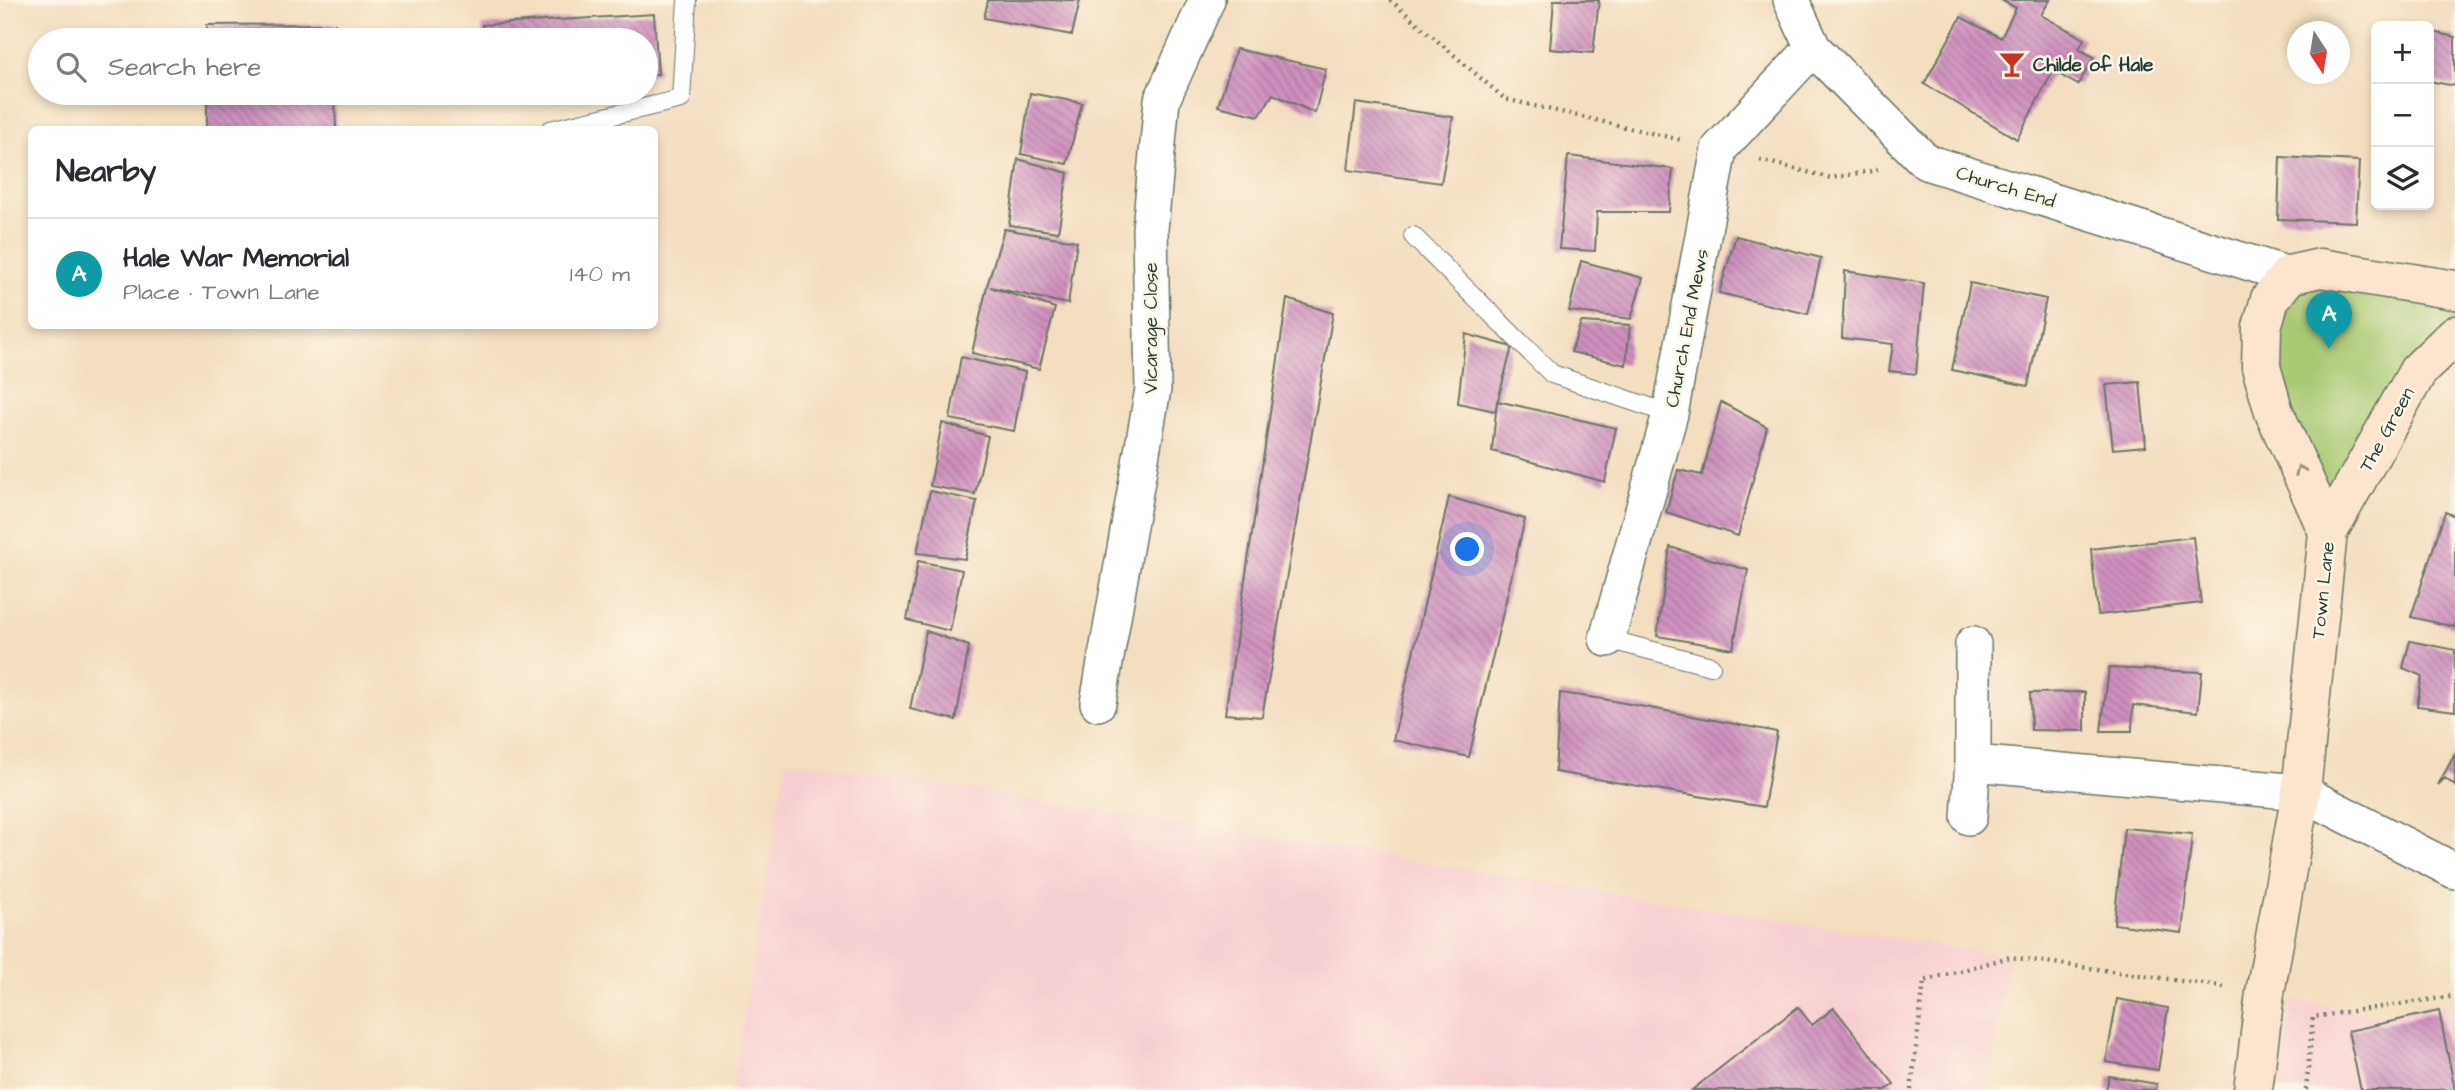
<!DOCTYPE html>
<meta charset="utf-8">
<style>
body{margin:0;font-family:"Architects Daughter",sans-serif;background:#f2f2f3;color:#2b2b33}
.controls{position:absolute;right:21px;top:21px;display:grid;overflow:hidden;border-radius:10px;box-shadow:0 4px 10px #0003}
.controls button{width:63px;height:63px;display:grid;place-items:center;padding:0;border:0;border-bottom:2px solid #e1e1e2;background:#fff;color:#2b2b33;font:35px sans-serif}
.compass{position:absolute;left:2287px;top:21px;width:63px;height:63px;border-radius:50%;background:#fff;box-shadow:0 4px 10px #0003;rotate:168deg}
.you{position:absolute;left:1468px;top:550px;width:24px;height:24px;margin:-18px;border:5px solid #fff;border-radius:50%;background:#1a73e8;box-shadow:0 0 0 10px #1a73e833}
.badge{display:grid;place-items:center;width:46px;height:46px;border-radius:50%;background:#1a73e8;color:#fff;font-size:23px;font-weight:700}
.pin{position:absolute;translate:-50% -58px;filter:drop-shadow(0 2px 4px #0008)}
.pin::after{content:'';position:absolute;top:37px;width:24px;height:21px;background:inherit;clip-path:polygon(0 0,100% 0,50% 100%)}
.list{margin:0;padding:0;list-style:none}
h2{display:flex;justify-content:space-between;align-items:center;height:91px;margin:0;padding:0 28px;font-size:30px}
h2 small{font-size:23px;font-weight:400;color:#7c7c81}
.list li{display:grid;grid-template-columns:46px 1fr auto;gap:21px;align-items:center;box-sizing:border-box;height:112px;padding:0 28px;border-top:2px solid #e1e1e2}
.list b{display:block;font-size:26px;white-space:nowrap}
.list p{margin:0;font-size:23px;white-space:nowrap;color:#7c7c81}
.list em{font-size:23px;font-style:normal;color:#7c7c81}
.icon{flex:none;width:38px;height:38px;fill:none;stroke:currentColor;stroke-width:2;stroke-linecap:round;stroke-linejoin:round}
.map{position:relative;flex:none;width:2455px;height:1090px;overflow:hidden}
.search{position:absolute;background:#fff;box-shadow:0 4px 10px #0003;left:28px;top:28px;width:630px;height:77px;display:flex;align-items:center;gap:18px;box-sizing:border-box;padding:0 24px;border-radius:38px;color:#7c7c81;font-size:26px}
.panel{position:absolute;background:#fff;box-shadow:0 4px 10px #0003;left:28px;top:126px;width:630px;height:203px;border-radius:10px}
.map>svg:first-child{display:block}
.built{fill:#f7cfd2}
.grass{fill:#a9c972;stroke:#648353;stroke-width:2}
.building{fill:url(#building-back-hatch)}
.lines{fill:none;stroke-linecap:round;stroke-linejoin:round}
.lane-casing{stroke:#697565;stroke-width:20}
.street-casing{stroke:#697565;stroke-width:38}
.secondary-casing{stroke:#697565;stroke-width:41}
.path{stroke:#697565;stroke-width:4.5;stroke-dasharray:2 5;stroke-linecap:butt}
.lane{stroke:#fff;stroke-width:18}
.street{stroke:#fff;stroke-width:35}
.secondary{stroke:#fbe5cf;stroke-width:38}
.oneway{stroke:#8d9182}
.labels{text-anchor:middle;stroke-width:5;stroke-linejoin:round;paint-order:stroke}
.poi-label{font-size:19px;font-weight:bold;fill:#1f3d34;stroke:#fcf5e5;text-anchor:start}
.street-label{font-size:19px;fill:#1f3d34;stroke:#fcf5e5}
</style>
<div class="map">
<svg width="2455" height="1090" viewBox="0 0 2455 1090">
<defs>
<pattern id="building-back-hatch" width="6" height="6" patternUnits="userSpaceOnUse" patternTransform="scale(1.75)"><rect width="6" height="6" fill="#cf90be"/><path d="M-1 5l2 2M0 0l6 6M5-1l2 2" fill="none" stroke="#a7779b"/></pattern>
</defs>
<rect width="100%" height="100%" fill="#fcf5e5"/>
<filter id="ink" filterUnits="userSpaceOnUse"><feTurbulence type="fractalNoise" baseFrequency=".0143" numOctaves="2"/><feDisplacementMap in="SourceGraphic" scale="14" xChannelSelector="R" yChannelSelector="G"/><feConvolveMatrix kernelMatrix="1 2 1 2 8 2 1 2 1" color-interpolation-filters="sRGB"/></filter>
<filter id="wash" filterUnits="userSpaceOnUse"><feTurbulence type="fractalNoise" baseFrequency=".00686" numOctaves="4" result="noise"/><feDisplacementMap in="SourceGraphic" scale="28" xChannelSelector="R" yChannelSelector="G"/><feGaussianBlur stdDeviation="1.57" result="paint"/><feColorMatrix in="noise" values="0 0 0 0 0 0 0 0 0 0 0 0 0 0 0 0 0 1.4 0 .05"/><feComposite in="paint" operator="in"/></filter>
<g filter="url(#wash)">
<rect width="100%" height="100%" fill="#f3dec0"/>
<path class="built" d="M786,760L2010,957L1988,1090H732Z
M2292,999L2379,1016L2445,1004L2455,1050V1090H2279Z"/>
<path class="grass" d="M2289,275L2455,290V335L2328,532L2274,412L2270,299Z"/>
<g id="blocks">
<path class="building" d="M988,0H1080L1072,35L984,18Z
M1554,0H1599L1593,53L1550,49Z
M2001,0H2050L2041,15L2084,39L2079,49L2094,57L2078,85L2053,71L2017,139L1924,84L1961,17L2001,38L2016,8Z
M654,14L658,74L646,75V40H483L482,25Z
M335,24V40H207V25Z
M2429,31L2455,37V86L2429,81Z
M1236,49L1326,69L1315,113L1273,94L1259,116L1218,106Z
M207,93H335L336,130H207Z
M1030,93L1082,103L1067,164L1021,154Z
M1356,103L1453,117L1441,183L1348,170Z
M1568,156L1673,169L1669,212H1597L1595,251L1559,249Z
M2280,157L2359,161L2356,222L2278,219Z
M1018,159L1068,173L1058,232L1009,225Z
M1004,229L1077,241L1068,304L990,287L1055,308L1039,369L972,353L987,286Z
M1736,236L1821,258L1808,314L1719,293Z
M1581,261L1643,278L1631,319L1569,311Z
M1845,271L1924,283L1916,374L1889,371L1893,344L1842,338Z
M1970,283L2046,299L2028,386L1952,370Z
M1287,299L1333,313L1262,717L1225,714Z
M1581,322L1630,325L1626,365L1571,352Z
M1466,334L1512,347L1495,411L1458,403Z
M961,357L1025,372L1014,431L950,419Z
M2140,382L2146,446L2113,449L2106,385Z
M1497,401L1616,428L1605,482L1492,451Z
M1721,402L1767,427L1738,536L1666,512L1678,470L1702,475Z
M942,423L988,436L975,494L930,486Z
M930,491L977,501L965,559L917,553Z
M1449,497L1525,519L1469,757L1393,740Z
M2445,512L2455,516V627L2411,617Z
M2193,537L2201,603L2098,615L2091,549Z
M1670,547L1748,570L1733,649L1657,636Z
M918,561L962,570L950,631L907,620Z
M926,631L969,646L956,720L910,709Z
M2410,641L2455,650V711L2417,706L2422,676L2403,668Z
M2109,668L2202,672L2198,712L2133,705L2132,731H2101Z
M2085,692V731L2031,730L2030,693Z
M1560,693L1603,699L1777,732L1764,807L1555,772Z
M2455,754V786L2445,778L2438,785Z
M2124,828L2192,834L2182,933L2114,924Z
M2117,999L2168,1008L2158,1070L2106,1062Z
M1798,1007L1812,1025L1834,1008L1894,1084L1886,1090H1692Z
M2439,1011L2455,1090H2361L2348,1031Z
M2109,1076L2157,1084L2156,1090H2106Z"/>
</g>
</g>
<g filter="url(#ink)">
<use href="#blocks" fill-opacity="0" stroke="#697565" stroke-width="2"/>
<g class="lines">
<defs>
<path id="lane" d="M550,130L681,99L687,0
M1413,236L1552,374L1670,414
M1607,639L1711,666"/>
<path id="street" d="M1791,0L1813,48L1926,162L2289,275
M1607,639L1670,414L1719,149L1813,48
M1973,644V763L2301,792L2455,871
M1098,703L1153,389L1150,229L1162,100L1207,0
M1969,817L1973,763"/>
<path id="secondary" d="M2328,532L2418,371L2455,335
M2253,1090L2265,993L2301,792L2328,532L2274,412L2261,367L2262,327L2270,299L2289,275L2320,268L2455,290"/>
</defs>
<use href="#lane" class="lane-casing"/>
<use href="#street" class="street-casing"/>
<use href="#secondary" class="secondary-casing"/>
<path class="path" d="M1390,0L1505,99L1681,140
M1760,160L1831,178L1878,170
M1911,1090L1924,981L2010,957L2226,987
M2306,1090L2313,1017L2455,996"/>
<use href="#lane" class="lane"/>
<use href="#street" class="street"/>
<use href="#secondary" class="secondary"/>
</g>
<defs><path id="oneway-chevron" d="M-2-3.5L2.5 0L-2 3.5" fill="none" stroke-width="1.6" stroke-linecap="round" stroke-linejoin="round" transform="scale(1.75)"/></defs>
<use class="oneway" href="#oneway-chevron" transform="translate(2300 470) rotate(-114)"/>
</g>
<defs>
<symbol id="bar-bare" viewBox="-9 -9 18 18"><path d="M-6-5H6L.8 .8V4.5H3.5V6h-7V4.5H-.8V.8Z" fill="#c8321e" stroke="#fcf5e5" stroke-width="2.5" paint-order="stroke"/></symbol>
</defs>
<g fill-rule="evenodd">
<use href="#bar-bare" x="1993" y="45" width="38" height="38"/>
</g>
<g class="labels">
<g class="poi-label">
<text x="2033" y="71">Childe of Hale</text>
</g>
<g class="street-label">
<text transform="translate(2006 186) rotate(17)" y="7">Church End</text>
<text transform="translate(1150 328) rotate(-90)" y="7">Vicarage Close</text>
<text transform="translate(1686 328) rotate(-79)" y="7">Church End Mews</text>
<text transform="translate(2386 429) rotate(-61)" y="7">The Green</text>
<text transform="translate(2322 590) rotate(-84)" y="7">Town Lane</text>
</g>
</g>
</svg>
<div class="controls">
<button>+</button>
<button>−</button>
<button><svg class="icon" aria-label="layers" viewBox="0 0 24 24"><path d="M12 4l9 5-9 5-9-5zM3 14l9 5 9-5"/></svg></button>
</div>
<svg class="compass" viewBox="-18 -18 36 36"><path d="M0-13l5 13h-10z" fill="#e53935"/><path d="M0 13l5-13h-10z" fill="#7c7c81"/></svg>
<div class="you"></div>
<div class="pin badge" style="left:2329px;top:349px;background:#0f9aa8">A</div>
<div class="search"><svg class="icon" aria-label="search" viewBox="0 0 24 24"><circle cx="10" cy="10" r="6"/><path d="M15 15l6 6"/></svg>Search here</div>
<section class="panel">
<h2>Nearby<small></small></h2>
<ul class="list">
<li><span class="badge" style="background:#0f9aa8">A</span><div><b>Hale War Memorial</b><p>Place · Town Lane</p></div><em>140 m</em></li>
</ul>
</section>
</div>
